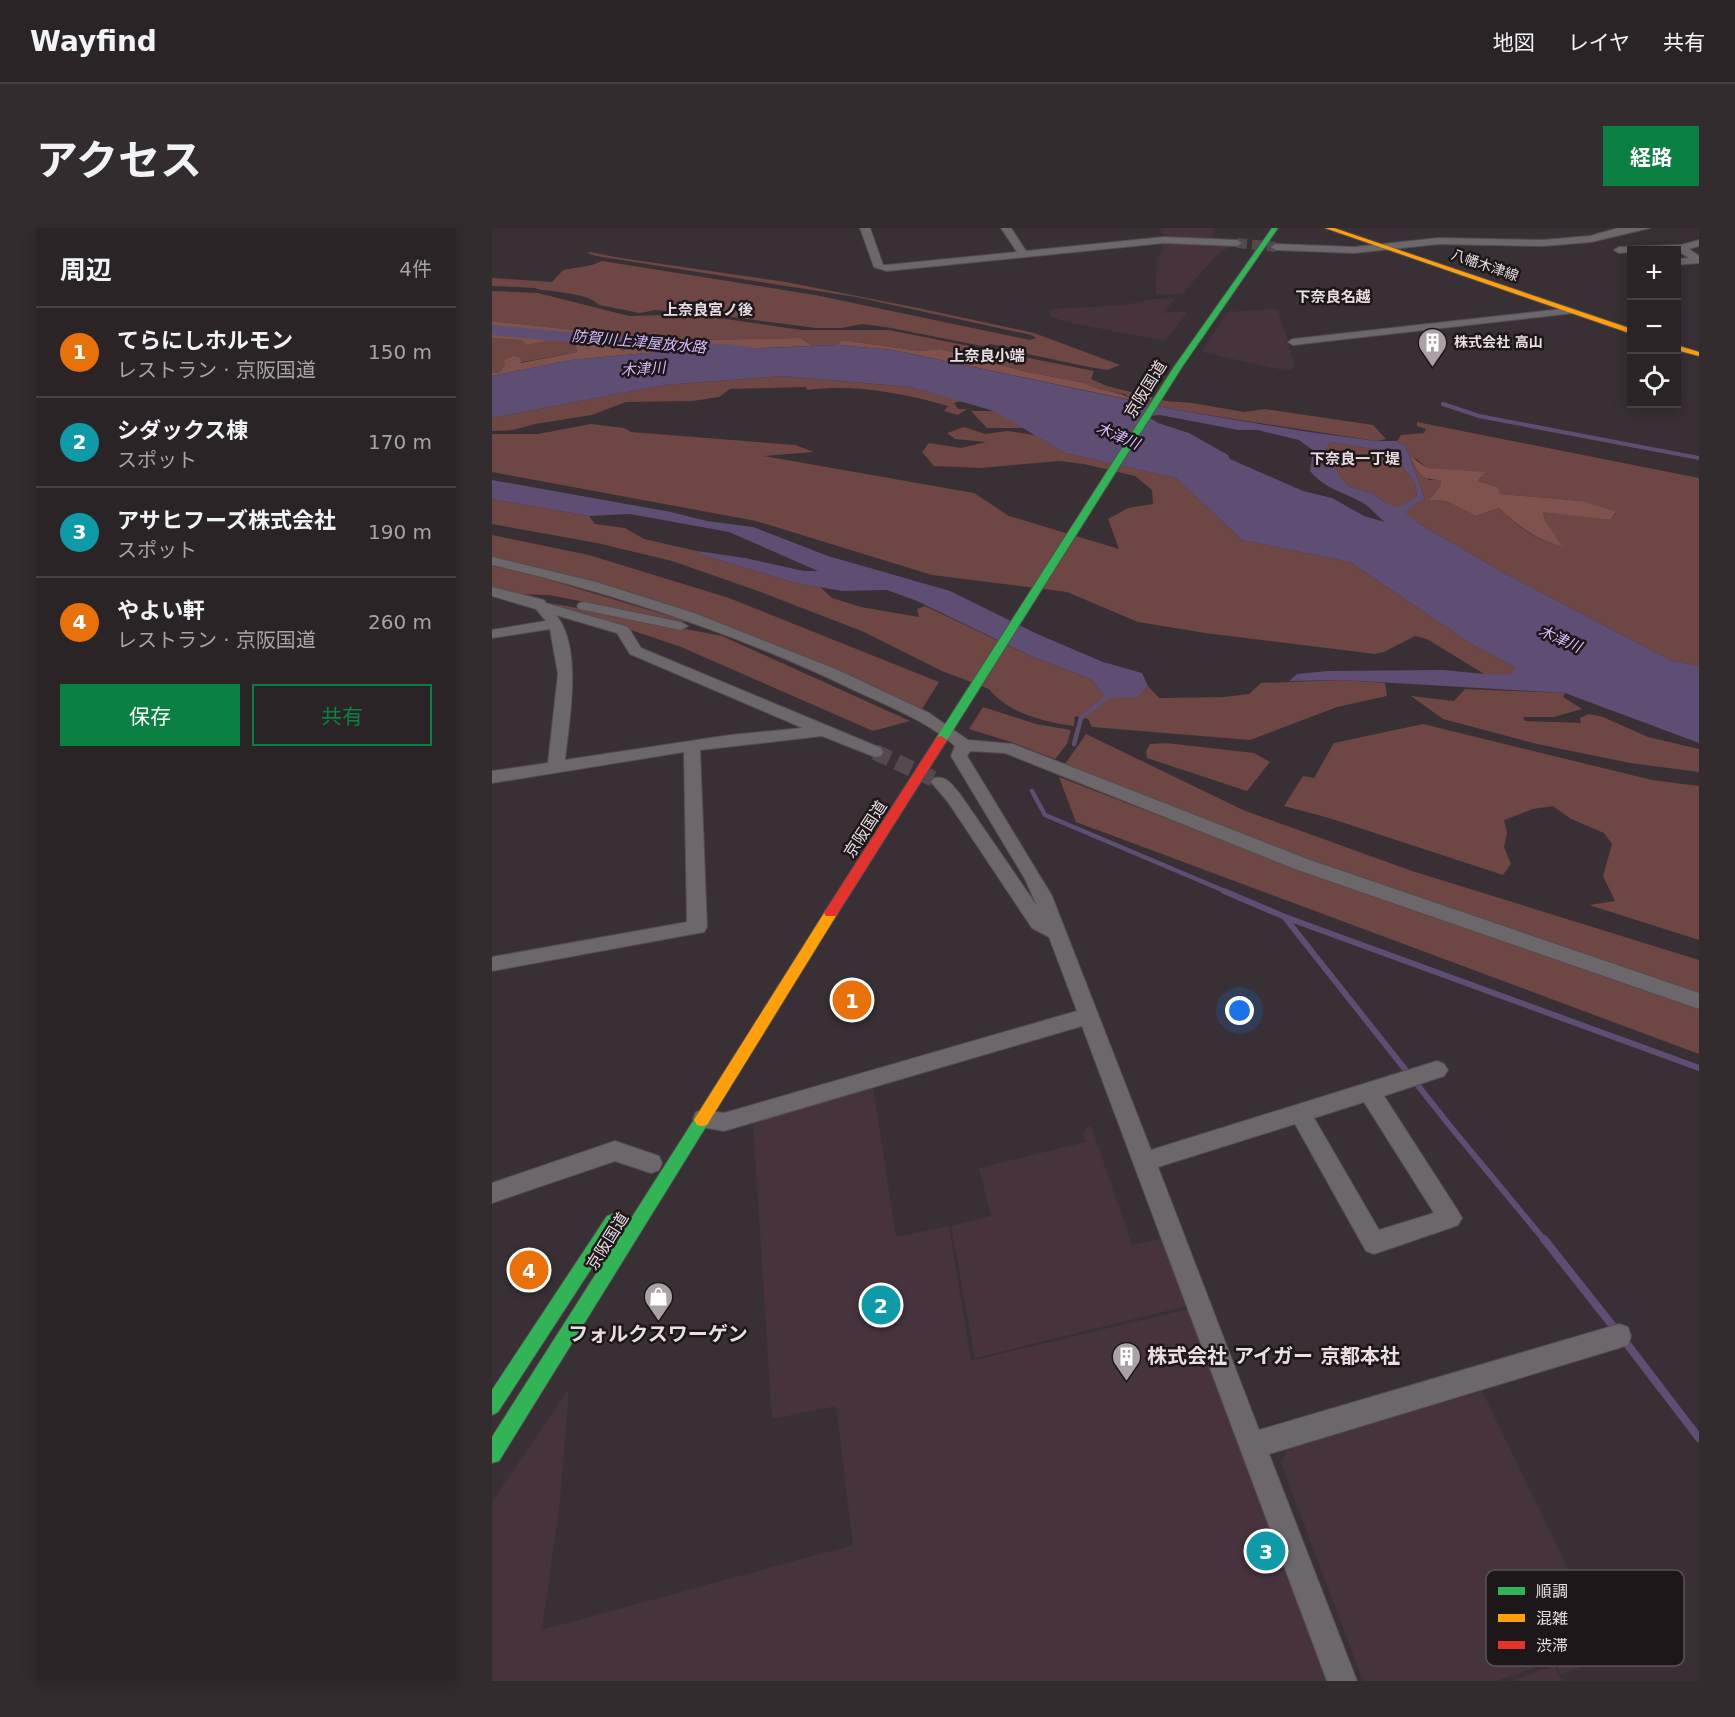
<!DOCTYPE html>
<html lang="ja">
<meta charset="utf-8">
<style>
body{margin:0;font-family:"DejaVu Sans","Noto Sans JP",sans-serif;background:#322c2f;color:#f1f3f6}
.controls{position:absolute;right:18px;top:18px;display:grid;overflow:hidden;border-radius:0px;box-shadow:0 3px 15px #0003}
.controls button{width:54px;height:54px;display:grid;place-items:center;padding:0;border:0;border-bottom:2px solid #464144;background:#2a2427;color:#f1f3f6;font:30px sans-serif}
.you{position:absolute;left:748px;top:783px;width:21px;height:21px;margin:-15px;border:4px solid #fff;border-radius:50%;background:#1a73e8;box-shadow:0 0 0 9px #1a73e833}
.badge{display:grid;place-items:center;width:39px;height:39px;border-radius:50%;background:#0b8043;color:#fff;font-size:20px;font-weight:700}
.pin{position:absolute;translate:-50% -50%;border:3px solid #fff;box-shadow:0 2px 6px #0006}
.list{margin:0;padding:0;list-style:none}
h2{display:flex;justify-content:space-between;align-items:center;height:78px;margin:0;padding:0 24px;font-size:26px}
h2 small{font-size:20px;font-weight:400;color:#a5a4a7}
.list li{display:grid;grid-template-columns:39px 1fr auto;gap:18px;align-items:center;box-sizing:border-box;height:90px;padding:0 24px;border-top:2px solid #464144}
.list b{display:block;font-size:22px;white-space:nowrap}
.list p{margin:0;font-size:20px;white-space:nowrap;color:#a5a4a7}
.list em{font-size:20px;font-style:normal;color:#a5a4a7}
.actions{display:flex;gap:12px;padding:18px 24px}
.actions a{flex:1;padding:14px 0;border:2px solid #0b8043;border-radius:0px;text-align:center;font-size:21px;color:#0b8043}
.actions .main{background:#0b8043;color:#fff}
.icon{flex:none;width:33px;height:33px;fill:none;stroke:currentColor;stroke-width:2;stroke-linecap:round;stroke-linejoin:round}
.map{position:relative;flex:none;width:1207px;height:1453px;overflow:hidden;border-radius:0px}
header{display:flex;align-items:center;gap:36px;box-sizing:border-box;height:84px;padding:0 30px;background:#2a2427;border-bottom:2px solid #464144}
header strong{font-size:28px}
nav{display:flex;gap:33px;margin-inline-start:auto;font-size:21px}
.intro{display:flex;align-items:center;justify-content:space-between;box-sizing:border-box;height:144px;padding:0 36px}
h1{margin:0;font-size:42px}
.button{padding:15px 27px;border-radius:0px;background:#0b8043;color:#fff;font-size:21px;font-weight:700}
main{display:flex;gap:36px;padding:0 36px}
aside{flex:1;background:#2a2427;border-radius:0px;box-shadow:0 3px 15px #0003}
.map>svg:first-child{display:block}
.built{fill:#46333e}
.green{fill:#6e4643;fill-rule:evenodd}
.forest{fill:#7f524e}
.water{fill:#5f4e74;fill-rule:evenodd}
.lines{fill:none;stroke-linecap:round;stroke-linejoin:round}
.stream-far3{stroke:#5f4e74;stroke-width:4}
.stream-far2{stroke:#5f4e74;stroke-width:4.5}
.stream-far1{stroke:#5f4e74;stroke-width:6}
.stream{stroke:#5f4e74;stroke-width:8}
.river{fill:#5f4e74;fill-rule:evenodd}
.street-tunnel-far1{stroke:#524a4e;stroke-width:10;stroke-dasharray:10 5;stroke-linecap:butt}
.street-tunnel{stroke:#524a4e;stroke-width:16;stroke-dasharray:16 8;stroke-linecap:butt}
.street-casing{stroke:#534d50;stroke-width:2}
.fast-casing{stroke:#534d50;stroke-width:2}
.slow-casing{stroke:#534d50;stroke-width:2}
.jam-casing{stroke:#534d50;stroke-width:2}
.street{fill:#6c676a;fill-rule:evenodd}
.fast{fill:#30b455;fill-rule:evenodd}
.slow{fill:#ff9f0a;fill-rule:evenodd}
.jam{fill:#e5322d;fill-rule:evenodd}
.labels{text-anchor:middle;stroke-width:5;stroke-linejoin:round;paint-order:stroke}
.far-street-label{font-size:14px;fill:#e8dee3;stroke:#1d171a}
.far-poi-label{font-size:14px;font-weight:bold;fill:#e8dee3;stroke:#1d171a;text-anchor:start}
.far-neighbourhood-label{font-size:15px;font-weight:bold;fill:#e8dee3;stroke:#1d171a}
.far-water-label{font-size:15px;font-style:italic;fill:#d9bbff;stroke:#1d171a}
.street-label{font-size:16px;fill:#e8dee3;stroke:#1d171a}
.near-poi-label{font-size:20px;font-weight:bold;fill:#e8dee3;stroke:#1d171a}
.key{fill:#1d171a;stroke:#5a5356;stroke-width:1.5}
.key-label{font-size:16px;fill:#e8dee3}
</style>
<header>
<strong>Wayfind</strong>
<nav><a>地図</a><a>レイヤ</a><a>共有</a></nav>
</header>
<div class="intro"><h1>アクセス</h1><a class="button">経路</a></div>
<main>
<aside>
<h2>周辺<small>4件</small></h2>
<ul class="list">
<li><span class="badge" style="background:#e8710a">1</span><div><b>てらにしホルモン</b><p>レストラン · 京阪国道</p></div><em>150 m</em></li>
<li><span class="badge" style="background:#0f9aa8">2</span><div><b>シダックス棟</b><p>スポット</p></div><em>170 m</em></li>
<li><span class="badge" style="background:#0f9aa8">3</span><div><b>アサヒフーズ株式会社</b><p>スポット</p></div><em>190 m</em></li>
<li><span class="badge" style="background:#e8710a">4</span><div><b>やよい軒</b><p>レストラン · 京阪国道</p></div><em>260 m</em></li>
</ul>
<div class="actions"><a class="main">保存</a><a>共有</a></div>
</aside>
<div class="map">
<svg width="1207" height="1453" viewBox="0 0 1207 1453">
<rect width="100%" height="100%" fill="#383034"/>
<path class="built" d="M667,0H721V13L675,10Z
M671,13L739,18L726,26L690,66H664L665,29L670,26Z
M684,70L671,85L696,83L673,113L574,94L558,88L559,81L633,77L661,71Z
M781,81L786,82L803,139L795,143L710,124L736,84Z
M381,858L404,1009L457,998L479,1133L696,1081L841,1453H0V1274L77,1160L68,1273L50,1402L361,1317L344,1178L280,1191L261,895Z
M599,898L640,1017L672,1010L695,1078L483,1130L459,998L499,988L487,940L594,914L591,905L594,903L593,900Z
M990,1163L1119,1430L1068,1446L1062,1433L1004,1453H871L789,1235L796,1219Z
M1062,1437L1070,1453H1020Z"/>
<path class="green" d="M98,24L129,30L294,54L431,81L542,105L628,137L615,142L592,138L536,126L528,121L497,116L495,119L394,99L370,96L349,100H324L240,89L163,82L148,85L107,77C97,65 60,64 44,61L45,60L0,58V50L60,54L71,42L100,37L110,33L323,67L538,112L544,110L539,107L364,69L104,28L95,25Z
M0,63L46,65L137,88L173,87L227,90L309,102H397L602,143L599,151L615,158L674,173L700,175L752,184L773,181L881,197L894,211L884,213L684,182L639,172L633,166L600,160L593,155L535,144L448,121L428,123L350,112L346,117L320,118L309,110L154,113L144,120L129,123L125,116L99,118L88,113L92,103L0,93Z
M74,108L83,113L85,124L14,137L8,144L0,145V110L29,112Z
M291,148L419,159L469,173L462,175L466,181H475L466,187L452,183L456,178C410,165 362,156 315,162L314,159L238,161L227,169L201,173L134,174L100,187L43,196L21,202L0,203V190L171,157Z
M479,183H502L532,200H495Z
M925,194L1207,250V438L1178,432L1010,344L926,295L913,285L918,279L933,271L914,219L905,213L909,207L932,205L934,201L925,198ZM922,229L935,240L990,249L986,253L1006,259L1008,266L1091,273L1124,285L1118,292L1051,283L1053,292L1069,317C1045,314 1024,297 1007,280L984,288L954,273L938,272L948,259L949,252H937Z
M99,196L132,200L139,204L303,217L322,224L272,228L482,265L517,288L627,321L616,291L636,280L661,276L660,262L643,248L592,236L567,233L488,240L442,238L430,224L437,215L469,220L494,214L463,211L455,205L472,199L493,206L516,203L543,207L573,225L684,250L750,312L858,334L981,417L1023,439L1020,446H992L935,411L923,408L892,424L883,426L713,405L646,394L575,364L440,347L264,293L0,244V206H46Z
M839,214L897,224L906,231L923,256L925,268L906,281L890,273L881,265L858,259L848,249L834,221Z
M0,271L97,288L103,296L133,300L152,311L205,323L210,327L304,355L328,359L340,370L369,379L427,389L425,381L433,378L541,429L599,451L612,467L646,469L656,458L667,470L732,469L757,466L769,455L851,452L893,455L895,468L845,479L758,512L600,499L596,491L583,488L582,498C552,494 516,485 497,461L450,443L372,404L269,364L180,333L105,315L0,296Z
M0,307L97,327L237,370L447,454L430,481L236,398L133,363L0,329Z
M0,338L37,346L204,396L57,367L26,366L0,360Z
M59,375L230,408L418,493L381,503L189,419Z
M973,461L1073,465L1071,469L1090,481L1062,489H1031L1033,493L1089,495L1088,490L1097,486L1111,489L1156,509L1207,521V544L1138,535L1045,516L951,491L919,468L962,473Z
M491,479L544,496L579,502L575,516L563,531L522,515L477,501Z
M931,496L1160,552L1207,558V712L1097,677L1123,673L1111,648L1120,616L1112,605L1079,591L1061,578L1041,581L1012,592L1015,605L1012,619L1019,636L1011,647L837,590L792,578L811,548L822,550L842,515Z
M594,506L751,582L920,643L1207,732V767L943,681L573,536Z
M674,515L762,525L778,534L755,563L655,530L654,523L658,516Z
M567,549L802,640L1207,781V826L584,594Z"/>
<path class="forest" d="M0,93L92,103L88,113C103,120 109,117 123,110L129,123L144,120L154,113L309,110L320,118L155,125L79,132L0,148V145L8,144L13,137L12,132L22,128L28,130L29,135L85,124L83,113L74,108L35,117L29,112L0,110Z
M350,112L428,123L448,121L535,144L593,155C607,165 627,161 639,172L401,122L346,117Z
M919,229L935,240L993,244L986,253L1006,259L1008,266L1091,273L1124,284L1118,292L1051,284L1053,292L1070,318C1044,312 1026,298 1007,280L984,288L954,273L937,272L948,259L949,252C930,252 927,246 919,229Z"/>
<path class="water" d="M346,117L401,122L684,182L817,204L884,213H905L914,219L933,271L918,279L914,285L926,295L1010,344L1178,432L1207,438V515L1073,465L851,452L797,453L805,446L836,443L951,442L992,446H1019L1023,439L981,417L858,334L750,312L684,250L573,225L502,183L419,159L291,148L171,157L0,190V148L79,132L155,125ZM668,187L746,202H765L807,212L821,222L818,243C833,261 852,264 871,275C879,280 885,288 893,294L872,288L840,270L811,263L738,231L736,227L697,205L666,195L655,188ZM839,214L897,224L906,231L923,256L925,268L906,280L890,273L881,265L858,259L848,249L834,221Z
M0,252L179,284L215,293L261,299L336,328L458,363L543,405L611,434L650,445L656,458L646,469L619,470L612,467L599,451L541,429L425,373L395,362L350,363L304,355L210,327L205,323L253,330L312,343H326L237,304L138,286L97,288L0,271Z"/>
<g class="lines">
<path class="stream-far3" d="M951,176L987,188L1207,230"/>
<path class="stream-far2" d="M582,516L589,490L620,465
M540,563L553,587L735,664"/>
<path class="stream-far1" d="M732,663L793,689L1207,840
M794,691L958,898L1053,1013"/>
<path class="stream" d="M1052,1011L1124,1102
M1132,1112L1207,1210"/>
<path class="river" d="M0,97L193,115L236,116L280,123L286,124L289,128L286,132L280,133L236,126L193,125L0,107Z"/>
<path class="street-tunnel-far1" d="M745,15L784,19"/>
<path class="street-tunnel" d="M383,524L448,554"/>
<defs>
<path id="street" d="M368,0H378L391,37H395L525,24L509,0H519L534,23L672,9L745,12L750,15L745,18L672,15L395,43L382,39Z
M1126,0H1158L1099,14L1051,18L947,16L862,25L784,22L779,19L784,16L862,19L947,10L1051,12L1098,8Z
M1207,12V18L1197,21L1207,28V35L1184,37V31L1197,30L1184,22H1140V24L1127,25L1122,22L1127,19L1189,17Z
M1078,80L1083,83L1082,85L801,117L796,114L801,111Z
M0,329L104,354L202,385L346,442L437,485L476,512L521,516L815,631L1207,765V781L803,641L513,525L478,523L475,528L560,668L659,922L945,833L952,836L956,842L952,848L892,868L966,983L970,990L966,997L958,1000L882,1026L874,1023L803,896L666,939L767,1202L1127,1096L1136,1099L1139,1108L1136,1117L1127,1120L777,1226L865,1453H835L590,798L232,903L204,898L201,891L204,884L212,882L232,885L585,783L557,709L540,700L456,574L439,554L442,550C455,547 460,557 468,566L545,678L533,651L459,528L463,518C435,493 398,479 364,463C248,407 126,366 0,337ZM872,874L942,985L887,1002L822,890Z
M0,359L52,372L54,375L136,399L149,420L389,520L391,524L389,528L383,529L330,508L208,522L215,699L212,704L0,743V729L195,694L192,524L0,555V543L56,535L66,446L58,401L0,410V402L54,393L44,381L0,368ZM64,387L125,405L138,426L311,500L238,507L73,532C77,492 91,420 64,387Z
M92,374L189,394L196,398L189,402L87,381L85,378L87,375Z
M123,913L167,928L170,935L167,942L159,945L123,933L0,975V955Z"/>
<path id="fast" d="M780,0H786L690,139L453,515H445L443,512L682,139Z
M210,886L215,887L218,892L215,897L7,1233L0,1235V1209L205,887Z
M121,986L127,988L129,993L127,998L6,1184L0,1187V1162L115,988Z"/>
<path id="slow" d="M833,0H842L1140,101V106Z
M1184,117L1207,124V128L1184,122Z
M339,680L346,685L344,688L215,897L210,898L205,897L202,892L205,887L334,682Z"/>
<path id="jam" d="M449,508L455,512L344,688H334L332,685L334,682L445,509Z"/>
</defs>
<use href="#street" class="street-casing"/>
<use href="#fast" class="fast-casing"/>
<use href="#slow" class="slow-casing"/>
<use href="#jam" class="jam-casing"/>
<use href="#street" class="street"/>
<use href="#fast" class="fast"/>
<use href="#slow" class="slow"/>
<use href="#jam" class="jam"/>
</g>
<defs>
<symbol id="building-pin" viewBox="-11 -11 22 30"><path d="M0 17L-7.5 6A9.5 9.5 0 1 1 7.5 6Z" fill="#aaa1a6" stroke="#1d171a"/><path d="M-4-6H4V6H1V3H-1V6H-4ZM-2.5-4.3h1.7v1.8h-1.7ZM.8-4.3h1.7v1.8H.8ZM-2.5-1h1.7V.8h-1.7ZM.8-1h1.7V.8H.8Z" fill="#fff"/></symbol>
<symbol id="shop-pin" viewBox="-11 -11 22 30"><path d="M0 17L-7.5 6A9.5 9.5 0 1 1 7.5 6Z" fill="#aaa1a6" stroke="#1d171a"/><path d="M-5-2.5h2.3a2.7 3.5 0 0 1 5.4 0H5L5.5 6h-11ZM-1.5-2.5h3a1.5 2.3 0 0 0-3 0Z" fill="#fff"/></symbol>
</defs>
<g fill-rule="evenodd">
<use href="#building-pin" x="924" y="98" width="33" height="45"/>
<use href="#shop-pin" x="150" y="1052" width="33" height="45"/>
<use href="#building-pin" x="618" y="1112" width="33" height="45"/>
</g>
<g class="labels">
<g class="far-street-label">
<text transform="translate(993 37) rotate(19)" y="5">八幡木津線</text>
</g>
<g class="far-poi-label">
<text x="962" y="119">株式会社 高山</text>
</g>
<g class="far-neighbourhood-label">
<text x="841" y="74">下奈良名越</text>
<text x="216" y="87">上奈良宮ノ後</text>
<text x="495" y="133">上奈良小端</text>
<text x="863" y="236">下奈良一丁堤</text>
</g>
<g class="far-water-label">
<text transform="translate(147 114) rotate(5)" y="5">防賀川上津屋放水路</text>
<text transform="translate(151 141) rotate(-4)" y="5">木津川</text>
<text transform="translate(626 208) rotate(23)" y="5">木津川</text>
<text transform="translate(1068 411) rotate(24)" y="5">木津川</text>
</g>
<g class="street-label">
<text transform="translate(653 161) rotate(-58)" y="6">京阪国道</text>
<text transform="translate(373 601) rotate(-57)" y="6">京阪国道</text>
<text transform="translate(115 1013) rotate(-58)" y="6">京阪国道</text>
</g>
<g class="near-poi-label">
<text x="166" y="1113">フォルクスワーゲン</text>
<text x="655" y="1135" text-anchor="start">株式会社 アイガー 京都本社</text>
</g>
</g>
<rect x="994" y="1342" width="198" height="96" rx="9" class="key"/>
<rect x="1006" y="1359" width="27" height="8" fill="#30b455"/>
<rect x="1006" y="1386" width="27" height="8" fill="#ff9f0a"/>
<rect x="1006" y="1413" width="27" height="8" fill="#e5322d"/>
<g class="key-label">
<text x="1044" y="1369">順調</text>
<text x="1044" y="1396">混雑</text>
<text x="1044" y="1423">渋滞</text>
</g>
</svg>
<div class="controls">
<button>+</button>
<button>−</button>
<button><svg class="icon" aria-label="locate" viewBox="0 0 24 24"><circle cx="12" cy="12" r="6"/><path d="M12 2v4M12 18v4M2 12h4M18 12h4"/></svg></button>
</div>
<div class="you"></div>
<div class="pin badge" style="left:360px;top:772px;background:#e8710a">1</div>
<div class="pin badge" style="left:389px;top:1077px;background:#0f9aa8">2</div>
<div class="pin badge" style="left:774px;top:1323px;background:#0f9aa8">3</div>
<div class="pin badge" style="left:37px;top:1042px;background:#e8710a">4</div>
</div>
</main>
